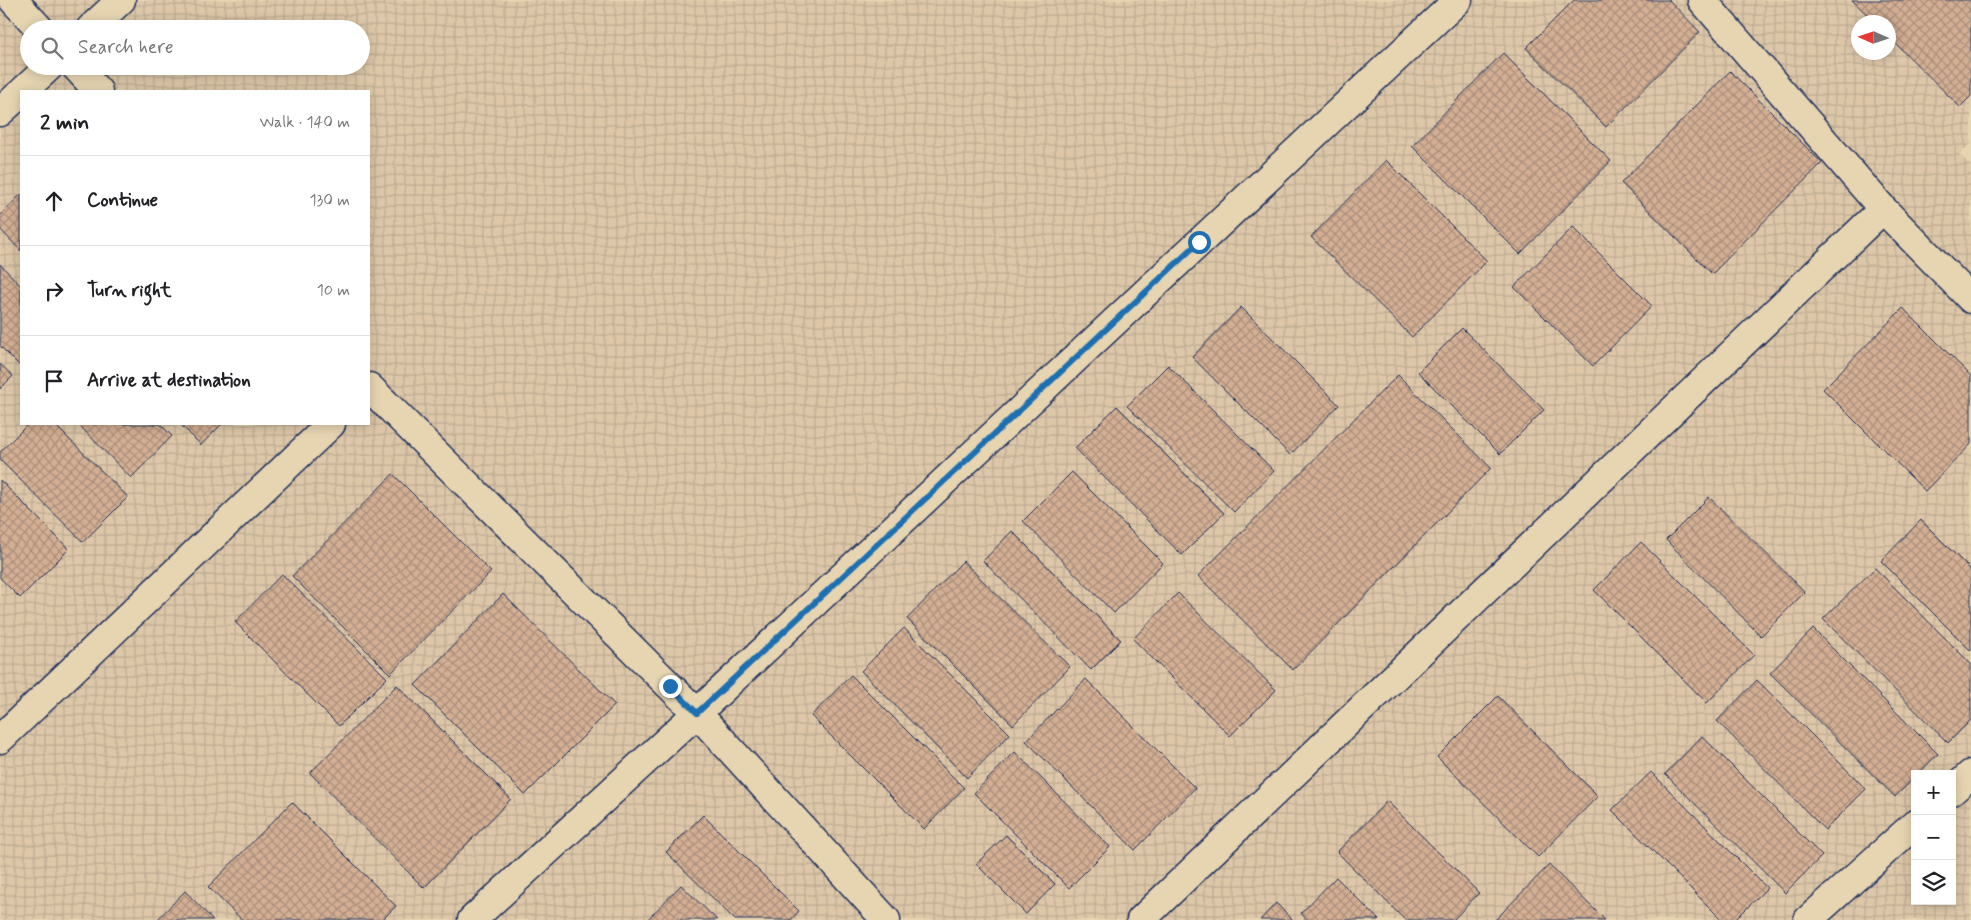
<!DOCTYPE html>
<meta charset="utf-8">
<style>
body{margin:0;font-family:Mynerve,sans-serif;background:#f6f6f6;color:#202124}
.controls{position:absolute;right:15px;bottom:15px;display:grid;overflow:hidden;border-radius:0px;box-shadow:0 2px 12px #0003}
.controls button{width:45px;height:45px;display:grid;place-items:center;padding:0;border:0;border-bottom:1px solid #e0e0e0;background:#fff;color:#202124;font:25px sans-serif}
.compass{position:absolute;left:1851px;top:15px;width:45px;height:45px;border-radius:50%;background:#fff;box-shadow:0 2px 12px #0003;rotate:273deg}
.stop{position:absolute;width:15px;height:15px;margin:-11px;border:4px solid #1f6fb2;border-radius:50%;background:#fff}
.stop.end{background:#1f6fb2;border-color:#fff;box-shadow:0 1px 5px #0008}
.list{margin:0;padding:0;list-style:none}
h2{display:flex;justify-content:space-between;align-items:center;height:65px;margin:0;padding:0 20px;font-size:21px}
h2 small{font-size:16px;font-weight:400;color:#757577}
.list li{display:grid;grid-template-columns:32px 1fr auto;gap:15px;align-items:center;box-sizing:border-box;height:90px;padding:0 20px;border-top:1px solid #e0e0e0}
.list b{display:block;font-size:19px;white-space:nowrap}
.list em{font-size:16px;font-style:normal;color:#757577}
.icon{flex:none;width:28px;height:28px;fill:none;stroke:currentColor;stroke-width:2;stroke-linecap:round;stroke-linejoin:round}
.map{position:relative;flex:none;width:1971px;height:920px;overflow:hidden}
.search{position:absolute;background:#fff;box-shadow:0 2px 12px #0003;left:20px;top:20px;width:350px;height:55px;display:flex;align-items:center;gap:12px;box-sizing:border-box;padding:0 18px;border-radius:28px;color:#757577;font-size:19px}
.panel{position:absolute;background:#fff;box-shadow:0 2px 12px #0003;left:20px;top:90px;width:350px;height:335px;border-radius:0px}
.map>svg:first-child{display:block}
.industrial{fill:url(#industrial-grid);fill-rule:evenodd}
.building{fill:url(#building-cross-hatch);stroke:#1b2f5e}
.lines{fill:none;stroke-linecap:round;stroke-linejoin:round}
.minor-casing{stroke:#1b2f5e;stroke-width:31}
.minor{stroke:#e7d5b2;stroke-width:28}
.route{stroke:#1f6fb2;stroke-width:6}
</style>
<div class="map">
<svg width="1971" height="920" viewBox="0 0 1971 920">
<defs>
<pattern id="industrial-grid" width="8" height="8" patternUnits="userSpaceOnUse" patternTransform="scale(1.25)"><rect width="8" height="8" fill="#ddc7a8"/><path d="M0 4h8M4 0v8" fill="none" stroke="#bdab93"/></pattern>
<pattern id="building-cross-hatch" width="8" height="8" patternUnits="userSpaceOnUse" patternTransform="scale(1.25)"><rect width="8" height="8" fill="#d4af93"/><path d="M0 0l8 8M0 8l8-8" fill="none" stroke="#ab8f7b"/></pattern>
</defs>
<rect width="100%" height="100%" fill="#e7d5b2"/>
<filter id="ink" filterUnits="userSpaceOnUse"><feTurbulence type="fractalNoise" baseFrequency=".02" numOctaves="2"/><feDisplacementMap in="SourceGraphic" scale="10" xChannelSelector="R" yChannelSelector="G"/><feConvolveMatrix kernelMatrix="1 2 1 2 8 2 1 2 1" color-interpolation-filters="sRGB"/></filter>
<g filter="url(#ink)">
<path class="industrial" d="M0,0h1971v144l-12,10 12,12v754h-1971zM1858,22h30v30h-30zM29,29h332v37h-332zM21,91h348v333h-348zM1915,774h37v127h-37z"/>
<path class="building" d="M1574,0h95l31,32 -94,95 -80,-79z
M1852,0h119v96l-11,11 -72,-71v-14h-13z
M1503,53l108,108 -91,93 -108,-108z
M1730,71l92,92 -110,111 -91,-91z
M1386,160l101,101 -75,76 -101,-100z
M21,194v57l-21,-22v-13z
M1573,227l79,79 -59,60 -79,-79z
M0,264l21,22v81l-21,-21z
M1241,307l98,98 -49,50 -98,-98z
M1903,308l68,68v68l-46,47 -102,-102z
M1462,328l82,82 -44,44 -82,-82z
M0,364l13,12 -13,13z
M1168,365l106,106 -40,41 -107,-106z
M1398,375l93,93 -198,202 -95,-94z
M1117,406l107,107 -42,42 -107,-107z
M28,424h26l74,73 -45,45 -83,-82v-8z
M78,424h82l12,12 -41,42z
M180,424h42l-21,21z
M1072,472l91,91 -49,50 -91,-92z
M393,474l98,98 -101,102 -98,-98z
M0,480l69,69 -49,49 -20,-20z
M1709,497l96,95 -44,44 -95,-96z
M1921,520l50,50v81l-90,-90z
M1012,531l109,109 -30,30 -108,-109z
M1641,542l113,113 -47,48 -113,-113z
M963,561l107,106 -57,58 -106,-106z
M1875,568l96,96v56l-23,23 -125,-124z
M282,574l105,104 -48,48 -104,-104z
M1178,593l98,97 -46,46 -97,-97z
M503,594l112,111 -90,90 -110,-110z
M904,628l106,106 -43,44 -106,-107z
M1813,629l125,125 -20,20h-3v3l-20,20 -125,-124z
M851,675l113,113 -40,41 -113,-113z
M1086,679l109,109 -60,62 -109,-109z
M1757,680l109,109 -41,41 -108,-109z
M397,685l114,114 -87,89 -114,-115z
M1498,696l100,100 -60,61 -101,-100z
M1702,736l120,120 -37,37 -120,-119z
M1015,752l95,95 -41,41 -95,-95z
M1651,772l116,116 -32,32h-13l-110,-110z
M1387,801l92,92 -26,27h-48l-68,-68z
M292,802l104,104 -14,14h-140l-34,-33z
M703,815l96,96 -8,9h-56l-69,-68z
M1006,835l49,49 -29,30 -50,-50z
M1549,865l56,55h-110z
M1336,877l43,43h-72l-6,-7z
M681,885l36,35h-70z
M185,891l28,29h-56z
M1276,903l17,17h-33z"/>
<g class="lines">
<defs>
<path id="minor" d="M13,0l27,29
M1702,0l181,209 88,90
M90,29l31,-29
M75,66l23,25
M23,91l27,-25
M0,112l21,-19
M369,387l328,326 189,207
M0,739l331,-315
M1952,791l19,-17
M472,920l225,-207 761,-713
M1141,920l742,-711
M1808,920l107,-96"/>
</defs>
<use href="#minor" class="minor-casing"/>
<use href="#minor" class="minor"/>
</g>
</g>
<g class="lines" filter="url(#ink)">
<path class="route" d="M670,686l27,27 502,-471"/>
</g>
</svg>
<div class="controls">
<button>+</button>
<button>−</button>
<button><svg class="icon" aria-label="layers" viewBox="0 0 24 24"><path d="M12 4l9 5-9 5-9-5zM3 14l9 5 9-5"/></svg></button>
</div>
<svg class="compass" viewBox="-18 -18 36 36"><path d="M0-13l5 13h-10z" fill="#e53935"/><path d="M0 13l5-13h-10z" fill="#757577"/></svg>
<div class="stop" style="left:1199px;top:242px"></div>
<div class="stop end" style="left:670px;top:686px"></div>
<div class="search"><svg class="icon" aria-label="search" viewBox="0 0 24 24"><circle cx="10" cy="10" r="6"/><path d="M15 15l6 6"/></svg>Search here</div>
<section class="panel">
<h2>2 min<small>Walk · 140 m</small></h2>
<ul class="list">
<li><svg class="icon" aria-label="ahead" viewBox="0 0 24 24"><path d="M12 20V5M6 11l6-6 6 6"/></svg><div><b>Continue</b></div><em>130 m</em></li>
<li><svg class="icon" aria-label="right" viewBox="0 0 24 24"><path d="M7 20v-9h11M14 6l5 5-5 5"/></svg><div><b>Turn right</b></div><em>10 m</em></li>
<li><svg class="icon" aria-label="arrive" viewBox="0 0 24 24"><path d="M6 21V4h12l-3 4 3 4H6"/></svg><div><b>Arrive at destination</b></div></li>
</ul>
</section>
</div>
